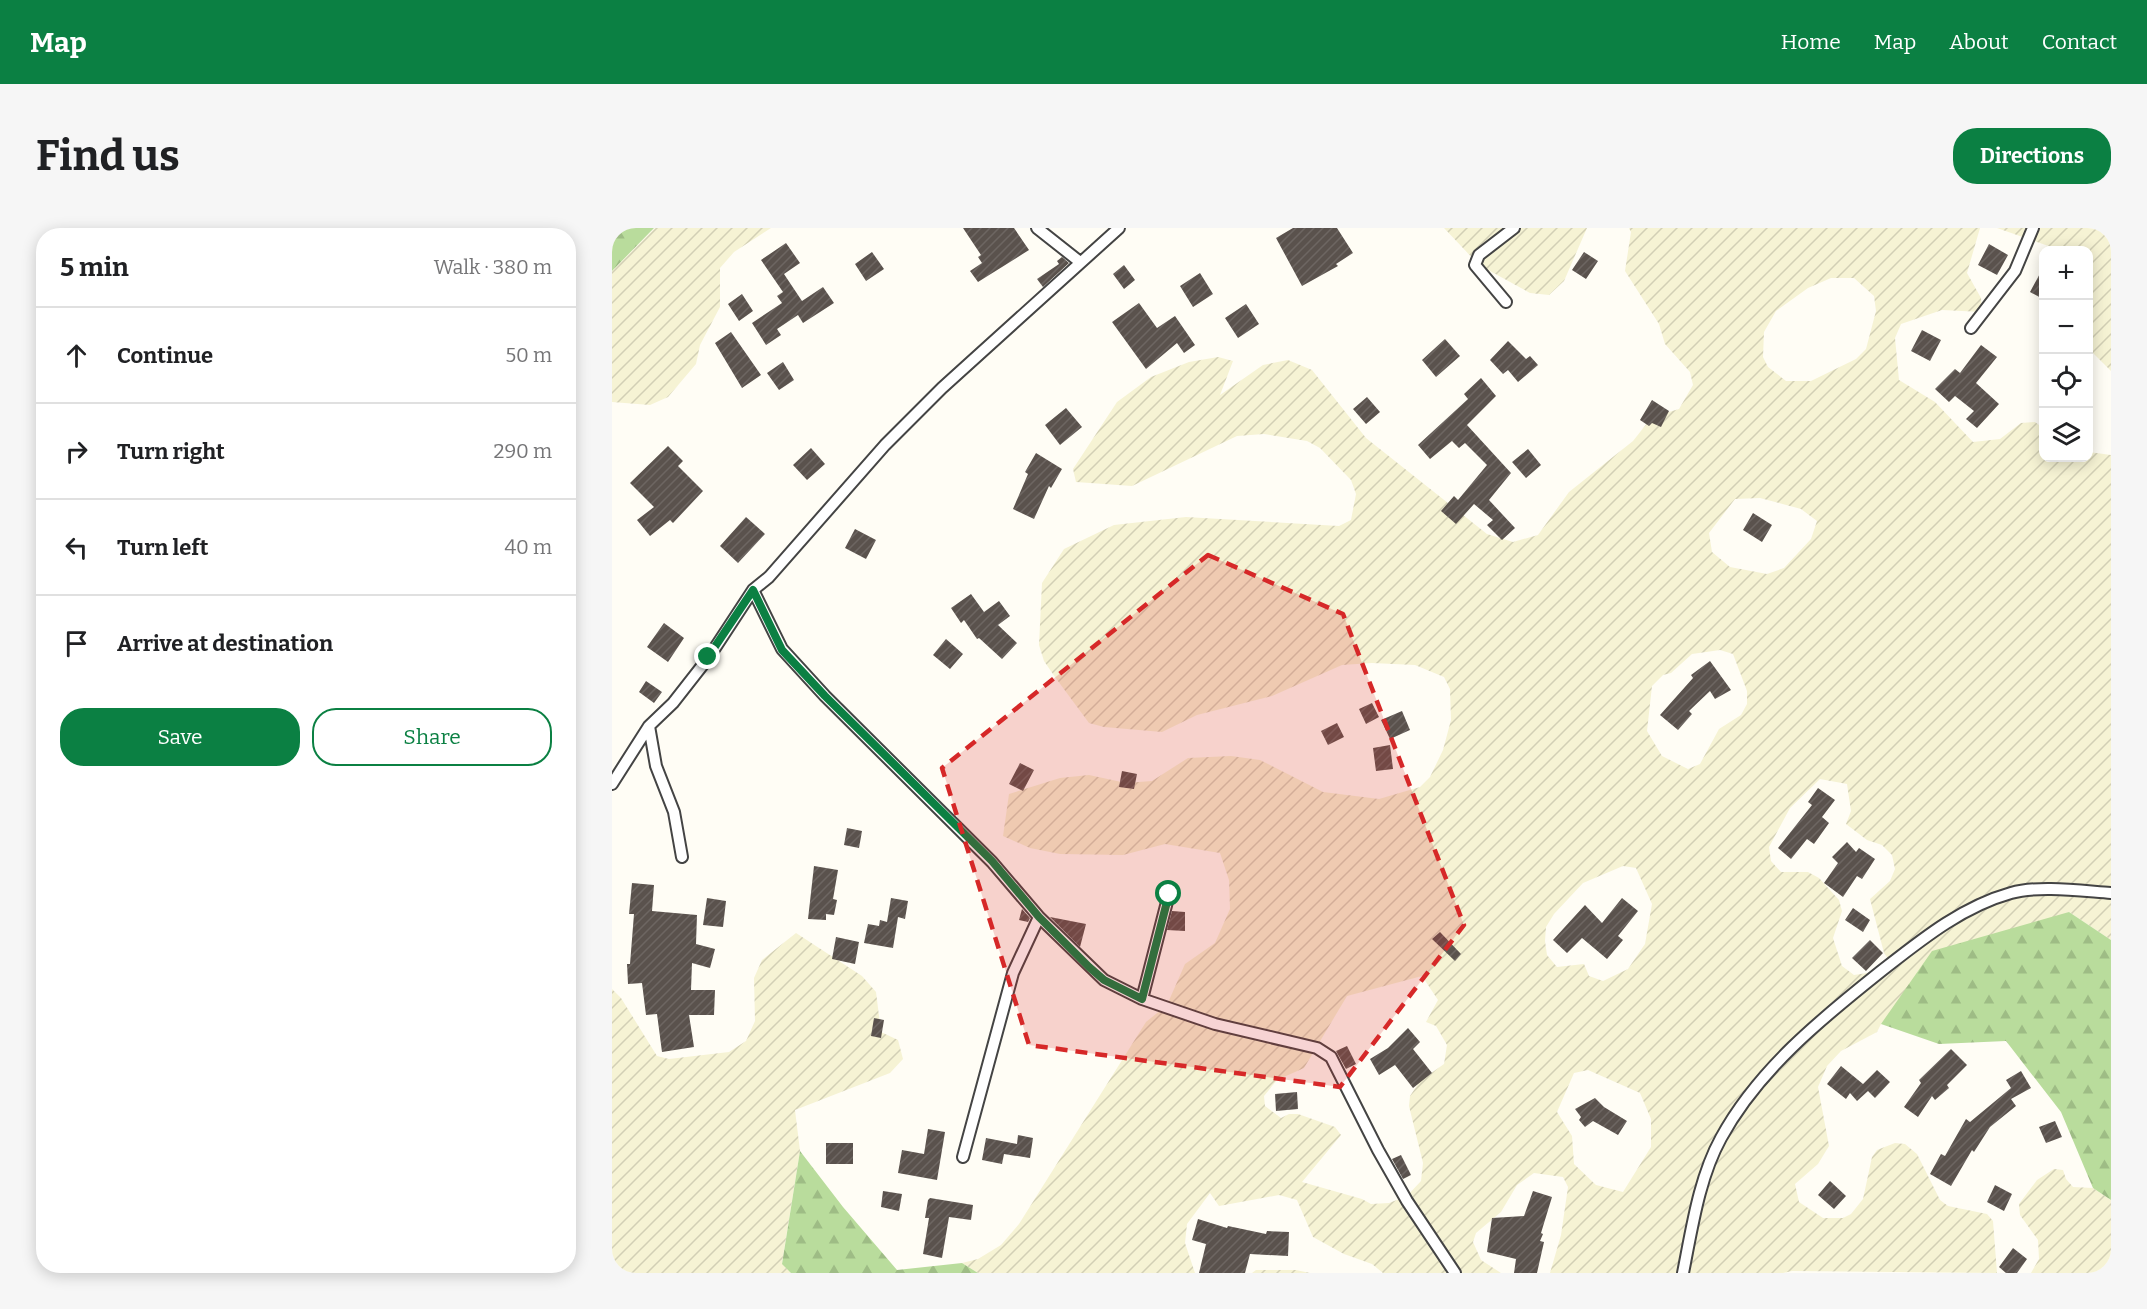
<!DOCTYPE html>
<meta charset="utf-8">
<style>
body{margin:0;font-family:Bitter,serif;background:#f6f6f6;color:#202124}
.controls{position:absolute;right:18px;top:18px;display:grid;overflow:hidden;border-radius:12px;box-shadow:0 3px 15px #0003}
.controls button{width:54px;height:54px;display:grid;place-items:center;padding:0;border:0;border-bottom:2px solid #e0e0e0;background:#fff;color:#202124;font:30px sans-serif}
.stop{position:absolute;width:18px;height:18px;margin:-14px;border:4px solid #0b8043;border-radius:50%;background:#fff}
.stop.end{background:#0b8043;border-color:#fff;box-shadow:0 2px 6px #0008}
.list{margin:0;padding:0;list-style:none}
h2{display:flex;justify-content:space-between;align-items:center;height:78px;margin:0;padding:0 24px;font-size:26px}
h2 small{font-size:20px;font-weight:400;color:#757577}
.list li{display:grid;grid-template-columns:39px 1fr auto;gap:18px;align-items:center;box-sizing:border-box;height:96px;padding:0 24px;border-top:2px solid #e0e0e0}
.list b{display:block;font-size:22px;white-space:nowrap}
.list em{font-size:20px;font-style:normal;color:#757577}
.actions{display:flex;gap:12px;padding:18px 24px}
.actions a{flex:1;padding:14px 0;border:2px solid #0b8043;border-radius:24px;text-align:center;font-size:21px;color:#0b8043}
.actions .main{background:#0b8043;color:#fff}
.icon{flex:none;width:33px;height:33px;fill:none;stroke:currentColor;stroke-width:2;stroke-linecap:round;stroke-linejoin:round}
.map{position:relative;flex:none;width:1499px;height:1045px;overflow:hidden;border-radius:24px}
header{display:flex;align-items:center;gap:36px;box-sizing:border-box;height:84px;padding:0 30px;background:#0b8043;color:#fff}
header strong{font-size:28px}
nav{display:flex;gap:33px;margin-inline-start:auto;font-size:21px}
.intro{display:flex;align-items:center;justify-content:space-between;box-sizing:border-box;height:144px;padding:0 36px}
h1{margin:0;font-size:42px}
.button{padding:15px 27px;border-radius:24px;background:#0b8043;color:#fff;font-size:21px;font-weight:700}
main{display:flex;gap:36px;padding:0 36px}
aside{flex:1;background:#fff;border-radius:24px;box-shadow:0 3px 15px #0003}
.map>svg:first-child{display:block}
.farmland{fill:url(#farmland-furrows);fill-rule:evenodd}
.forest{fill:url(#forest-firs)}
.building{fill:url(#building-hatch)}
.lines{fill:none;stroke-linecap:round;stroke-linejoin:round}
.minor-casing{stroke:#444;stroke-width:14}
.minor{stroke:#fff;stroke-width:10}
.route{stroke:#0b8043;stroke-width:8}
.marked{fill:#d62828;fill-opacity:0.2;stroke:#d62828;stroke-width:4.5;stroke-dasharray:12 8;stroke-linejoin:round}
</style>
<header>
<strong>Map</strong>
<nav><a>Home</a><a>Map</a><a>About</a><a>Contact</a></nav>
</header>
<div class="intro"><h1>Find us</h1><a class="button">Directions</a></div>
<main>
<aside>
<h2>5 min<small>Walk · 380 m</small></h2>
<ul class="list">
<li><svg class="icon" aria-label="ahead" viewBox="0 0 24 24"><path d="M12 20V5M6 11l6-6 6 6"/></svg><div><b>Continue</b></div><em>50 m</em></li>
<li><svg class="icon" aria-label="right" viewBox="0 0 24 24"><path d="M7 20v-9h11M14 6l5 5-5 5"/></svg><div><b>Turn right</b></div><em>290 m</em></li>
<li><svg class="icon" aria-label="left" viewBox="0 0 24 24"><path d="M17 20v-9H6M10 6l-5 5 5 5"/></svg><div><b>Turn left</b></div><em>40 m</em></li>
<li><svg class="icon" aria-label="arrive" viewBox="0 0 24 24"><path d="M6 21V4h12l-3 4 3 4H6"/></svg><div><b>Arrive at destination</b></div></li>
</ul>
<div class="actions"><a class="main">Save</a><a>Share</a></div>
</aside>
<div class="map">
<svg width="1499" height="1045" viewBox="0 0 1499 1045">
<defs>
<pattern id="farmland-furrows" width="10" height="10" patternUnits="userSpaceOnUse" patternTransform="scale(1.5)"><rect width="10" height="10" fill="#f6f3d4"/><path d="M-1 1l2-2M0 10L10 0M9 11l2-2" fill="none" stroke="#d2cfb5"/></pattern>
<pattern id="forest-firs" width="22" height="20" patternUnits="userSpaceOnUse" patternTransform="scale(1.5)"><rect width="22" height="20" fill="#b9dc9c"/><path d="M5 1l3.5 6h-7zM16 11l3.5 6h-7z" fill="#9ebc85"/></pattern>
<pattern id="building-hatch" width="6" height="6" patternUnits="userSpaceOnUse" patternTransform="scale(1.5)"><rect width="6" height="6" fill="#5a524d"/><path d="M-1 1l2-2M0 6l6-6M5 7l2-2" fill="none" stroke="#6d6662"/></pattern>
</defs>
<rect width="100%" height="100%" fill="#fffdf5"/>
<path class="farmland" d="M43,0h116l-37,24 -14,16v39l-20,38 -4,19 -28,33 -18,8 -38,-3v-131z
M832,0h143l-23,53 -15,14 -19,-2 -51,-28z
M1017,0h351l-13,45 14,25 1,14 -40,-2 -41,14 -6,14 4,42 36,22 38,40 27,-3 21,-16 14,-1 8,6 1,30h44l1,-6 22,3v485l-42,-28 -188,112 -4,8 -36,19 -14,15 -9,21 11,59 -11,18 -23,20 4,18 24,16h20l8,-4 12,-15 9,-42 5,-7 18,-7 10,1 12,10 23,46 8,6 39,8 6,7 4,52 -205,-2 -9,2h-233l11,-38 7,-48 -5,-10 -29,-4 -17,12 -16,27 -25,21 -3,9 8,18 20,13h-118l-11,-9 -28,-10 -31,-17 -16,-37 -18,-5 -60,11 -9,-13 -23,31 -2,19 10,30h-217l-16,-10 16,-4 23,-14 18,-21 127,-202 21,-17 18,-41 30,-21 15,-34 -1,-29 -9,-27 -55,-9 -42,11 -63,-1 -30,-6 -27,-12 6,-42 51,-16 29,-3 37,8 26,-2 36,-23 43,-2 29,4 63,32 56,7 41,-12 10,-10 13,-27 8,-30 -1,-31 -6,-12 -29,-12 -43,-2 -30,2 -70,31 -75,19 -35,17 -58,-5 -15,-4 -34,-46 -11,-16 -5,-16 3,-62 22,-34 50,-24 72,-8 153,9 12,-6 5,-26 -5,-14 -31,-32 -13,-7 -43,-7 -27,2 -105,50 -56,-4 -3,-13 44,-67 34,-25 38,-15 29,-5 15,4 -13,34 43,-30 25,-5 24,10 54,68 121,96 26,8 25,-7 31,-43 64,-51 19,-24 27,-8 14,-24 -3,-13 -25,-28 -6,-20 -34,-53 6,-39zM1219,50h23l20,18 2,15 -10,38 -10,10 -45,22h-25l-18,-14 -5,-10 1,-25 12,-21 32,-23zM1148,270l41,11 16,12 -6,18 -27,29 -17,6 -37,-7 -18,-15 -3,-19 26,-34zM1108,422l13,4 14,37v13l-6,11 -22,14 -19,35 -12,5 -26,-13 -15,-25 5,-45 11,-11 8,-2 21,-19zM1208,551l27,5 4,27 -5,13 21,16 15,5 10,10 3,14 -5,12 -20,18 14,54 7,10 -11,8 -26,4 -12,-9 -9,-28 9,-27 -3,-11 -20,-22 -11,-6h-27l-10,-11 -2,-14 21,-39zM1011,638l13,2 16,36 -7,40 -17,25 -25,12 -14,-5 -5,-12 -27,3 -10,-12 -2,-14 1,-14 8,-13 29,-31zM810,748l16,24 -12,22 10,4 11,19 -3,19 -24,17 -10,15 -1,10 14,57 -2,18 -14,15 -18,7 -18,1 -9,-5 -60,-17 39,-47 -6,-8 -37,-13h-9l-8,4 -16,-12 -1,-10 13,-16 27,-12 43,-72zM976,842l52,23 11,26v28l-28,45 -27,-7 -22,-21 -2,-28 -15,-24 17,-39z
M1385,0h114v143l-22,-22 -1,-99h-28z
M184,705l66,43 14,16 5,40 17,8 5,19 -13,14 -95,37 5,41 -18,112 9,10h-179v-284l9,9 36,58 12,3 60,-7 17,-11 9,-20 -1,-43 8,-18z
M1442,941l9,1 3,9 7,8 20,1 18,12v73h-80l8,-14 -1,-19 -18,-25 -1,-11 18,-24z
M644,1042h40l14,3h-58z"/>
<path class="forest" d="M0,0h42l-42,43z
M1457,684l42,28v260l-18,-12 -32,-76 -55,-71 -67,3 -58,-20 51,-73z
M188,923l43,56 54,63 65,-7 16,10h-187l-9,-9z"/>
<path class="building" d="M351,0h51l15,22 -51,32 -8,-11 12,-8 -4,-6 3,-2z
M681,0h44l16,25 -17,11 2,2 -36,20 -26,-48z
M174,15l14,20 -16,11 18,27 21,-14 11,16 -31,20 -5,-8 -21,14 4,6 -15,10 -14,-22 30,-20 -5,-7 6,-4 -22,-32z
M1377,16l19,11 -11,20 -19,-10z
M260,24l12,17 -18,12 -11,-17z
M972,24l14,9 -12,18 -14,-9z
M450,29l7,6 -26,24 -6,-8 22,-15 -2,-3z
M512,37l11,15 -11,9 -11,-15z
M1431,40v31l-13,-7z
M588,45l13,21 -20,13 -13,-21z
M130,66l11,17 -14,10 -11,-17z
M527,75l18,25 18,-12 20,29 -11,8 -7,-10 -31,26 -34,-47z
M634,76l13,20 -21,14 -13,-20z
M1310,102l19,10 -11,21 -19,-10z
M119,104l30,43 -19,13 -27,-45z
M833,111l15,17 -24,21 -14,-17z
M896,113l18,18 4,-3 8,9 -20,17 -10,-12 -5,4 -13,-14z
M1369,117l16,12 -21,26 23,21 -22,24 -11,-9 8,-8 -19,-15 -6,6 -14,-13 20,-20 5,4z
M171,134l11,18 -15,10 -12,-17z
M869,150l15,18 -29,29 44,48 -22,27 26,28 -13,12 -15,-15 6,-5 -19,-16 -18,20 -15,-13 13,-15 4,4 29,-35 -22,-22 -6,5 -7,-7 -22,18 -12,-14 50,-46 -4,-5z
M755,169l13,15 -14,12 -13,-15z
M1040,172l17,11 -8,16 -9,-4 -3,3 -9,-6z
M454,180l16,19 -22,18 -15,-20z
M56,218l15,15 -5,5 25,25 -30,32 -3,-3 -20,16 -13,-16 17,-13 -24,-24z
M199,220l14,16 -18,16 -14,-15z
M916,221l13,16 -15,13 -14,-16z
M424,225l26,16 -11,19 -2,-2 -15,33 -21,-10 15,-35 -3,-2z
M1141,285l19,12 -10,17 -19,-12z
M134,289l19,17 -27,29 -18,-17z
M243,301l21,11 -10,19 -21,-11z
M359,366l13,18 15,-11 11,15 -12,9 19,18 -15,16 -23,-21 -2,1 -13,-19 -3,3 -10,-15z
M52,395l20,15 -16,24 -21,-15z
M334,411l17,15 -13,15 -17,-14z
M1098,433l21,29 -16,9 -5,-8 -21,20 3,3 -14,16 -18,-15 33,-37 -2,-3z
M34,453l16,11 -8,11 -15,-11z
M760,475l7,14 -13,7 -7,-15z
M790,483l8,19 -20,9 -9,-19z
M725,495l7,14 -16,8 -7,-14z
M778,517l3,24 -17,2 -3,-23z
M408,535l14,7 -11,21 -14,-7z
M510,543l15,3 -3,15 -15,-2z
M1206,560l17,12 -13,17 7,6 -15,21 -7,-5 -16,20 -13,-11 34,-43 -4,-3z
M235,600l15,3 -3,17 -15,-3z
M1235,614l9,10 3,-4 16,11 -13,20 -5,-3 -14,21 -19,-14 14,-20 -6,-6z
M202,638l24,4 -5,29 4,1 -3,15 -8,-1v6l-18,-1z
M20,655l22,2 -2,26 45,4 -1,29 19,5 -5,19 -18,-5 -1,27h24l-1,25h-25l5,32 -32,5 -5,-38 -11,1 -4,-32 -14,1 -1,-20h3l4,-50h-5z
M95,670l19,3 -3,26 -20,-2z
M279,670l17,3 -3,18 -7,-2 -5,31 -29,-5 4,-19 11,2 1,-6 7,2z
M1010,670l16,13 -20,25 5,4 -16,19 -25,-21 -15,15 -14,-13 32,-35 17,18z
M1241,680l17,12 -7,12 -18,-12z
M410,681l8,9 -2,4 -9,-2z
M560,683l13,1v19l-18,-1z
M438,689l36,7 -6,23z
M828,704l21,22 -6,7 -23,-22z
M224,709l23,5 -4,22 -23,-5z
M1258,712l13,13 -17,18 -14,-13z
M262,790l10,2 -3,18 -10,-2z
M796,800l12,14 -7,7 19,24 -19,15 -18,-23 -16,10 -9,-16 18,-11z
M735,818l9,18 -10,5 -10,-18z
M1339,821l16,16 -20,20 2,3 -14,12 -3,-4 -14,21 -14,-10 17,-24 -2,-3z
M1229,838l22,18 14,-14 13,12 -15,16 -7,-7 -11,10 -7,-8 -4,6 -19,-15z
M1409,843l10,17 -20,11 5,7 -26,21 -16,25 -2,-2 -21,36 -21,-12 11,-20 4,2 21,-37 4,3 41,-34 -5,-8z
M685,864l1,17 -22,2 -1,-17z
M983,870l9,9 23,14 -9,14 -25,-14 -8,6 -6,-7 2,-3 -6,-8z
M1443,893l7,16 -16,6 -7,-16z
M316,901l17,3 -8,48 -39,-7 4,-23 22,4z
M406,907l15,3 -3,20 -26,-4 -2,10 -20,-4 4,-22 31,6z
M214,915h27v21h-27z
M789,927l10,20 -8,4 -11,-20z
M1218,953l16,15 -12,13 -16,-14z
M1383,957l17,9 -8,17 -17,-9z
M271,963l19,3 -3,17 -18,-4z
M921,963l19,6 -11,36 2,1 -3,7 4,1 -7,31h-23l2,-14 -29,-7 5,-34 32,-2z
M318,970l43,7 -2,15 -22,-3 -7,41 -19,-4 6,-36h-4l3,-18z
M586,991l29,9 1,-2 38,8 1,-3 22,1 -1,24 -38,-2 -5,19h-46l7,-29 -14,-4z
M1401,1020l14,11 -10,14h-11l-7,-6z"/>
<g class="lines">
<defs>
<path id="minor" d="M425,0l43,34
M894,74l-31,-37 4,-10 35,-27
M1359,100l44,-57 18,-43
M141,362l29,59 43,47 167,166 47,55 65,63 38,19 73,25 102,24 14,9 47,93 29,51 48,72
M37,498l7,40 18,46 8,45
M0,556l37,-58 24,-23 36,-46 44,-67 16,-13 116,-132 57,-57 177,-160
M530,771l27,-105
M351,929l50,-184 26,-56
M1071,1045c9,-45 16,-95 38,-135 37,-68 100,-119 159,-166 41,-32 81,-65 131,-79 28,-8 71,-2 100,0"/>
</defs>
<use href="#minor" class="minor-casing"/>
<use href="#minor" class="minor"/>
</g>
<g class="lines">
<path class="route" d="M96,429l45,-67 29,60 43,46 167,165 47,56 50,50 15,13 38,19 27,-105"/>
</g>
<path class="marked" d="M596,327l135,59 121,311 -124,162 -311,-42 -87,-277z"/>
</svg>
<div class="controls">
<button>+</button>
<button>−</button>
<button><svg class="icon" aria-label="locate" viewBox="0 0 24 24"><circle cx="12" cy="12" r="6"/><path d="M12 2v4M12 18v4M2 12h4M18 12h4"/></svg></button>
<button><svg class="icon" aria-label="layers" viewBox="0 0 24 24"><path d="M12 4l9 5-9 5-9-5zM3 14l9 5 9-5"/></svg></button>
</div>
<div class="stop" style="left:557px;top:666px"></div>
<div class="stop end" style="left:96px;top:429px"></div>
</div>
</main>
